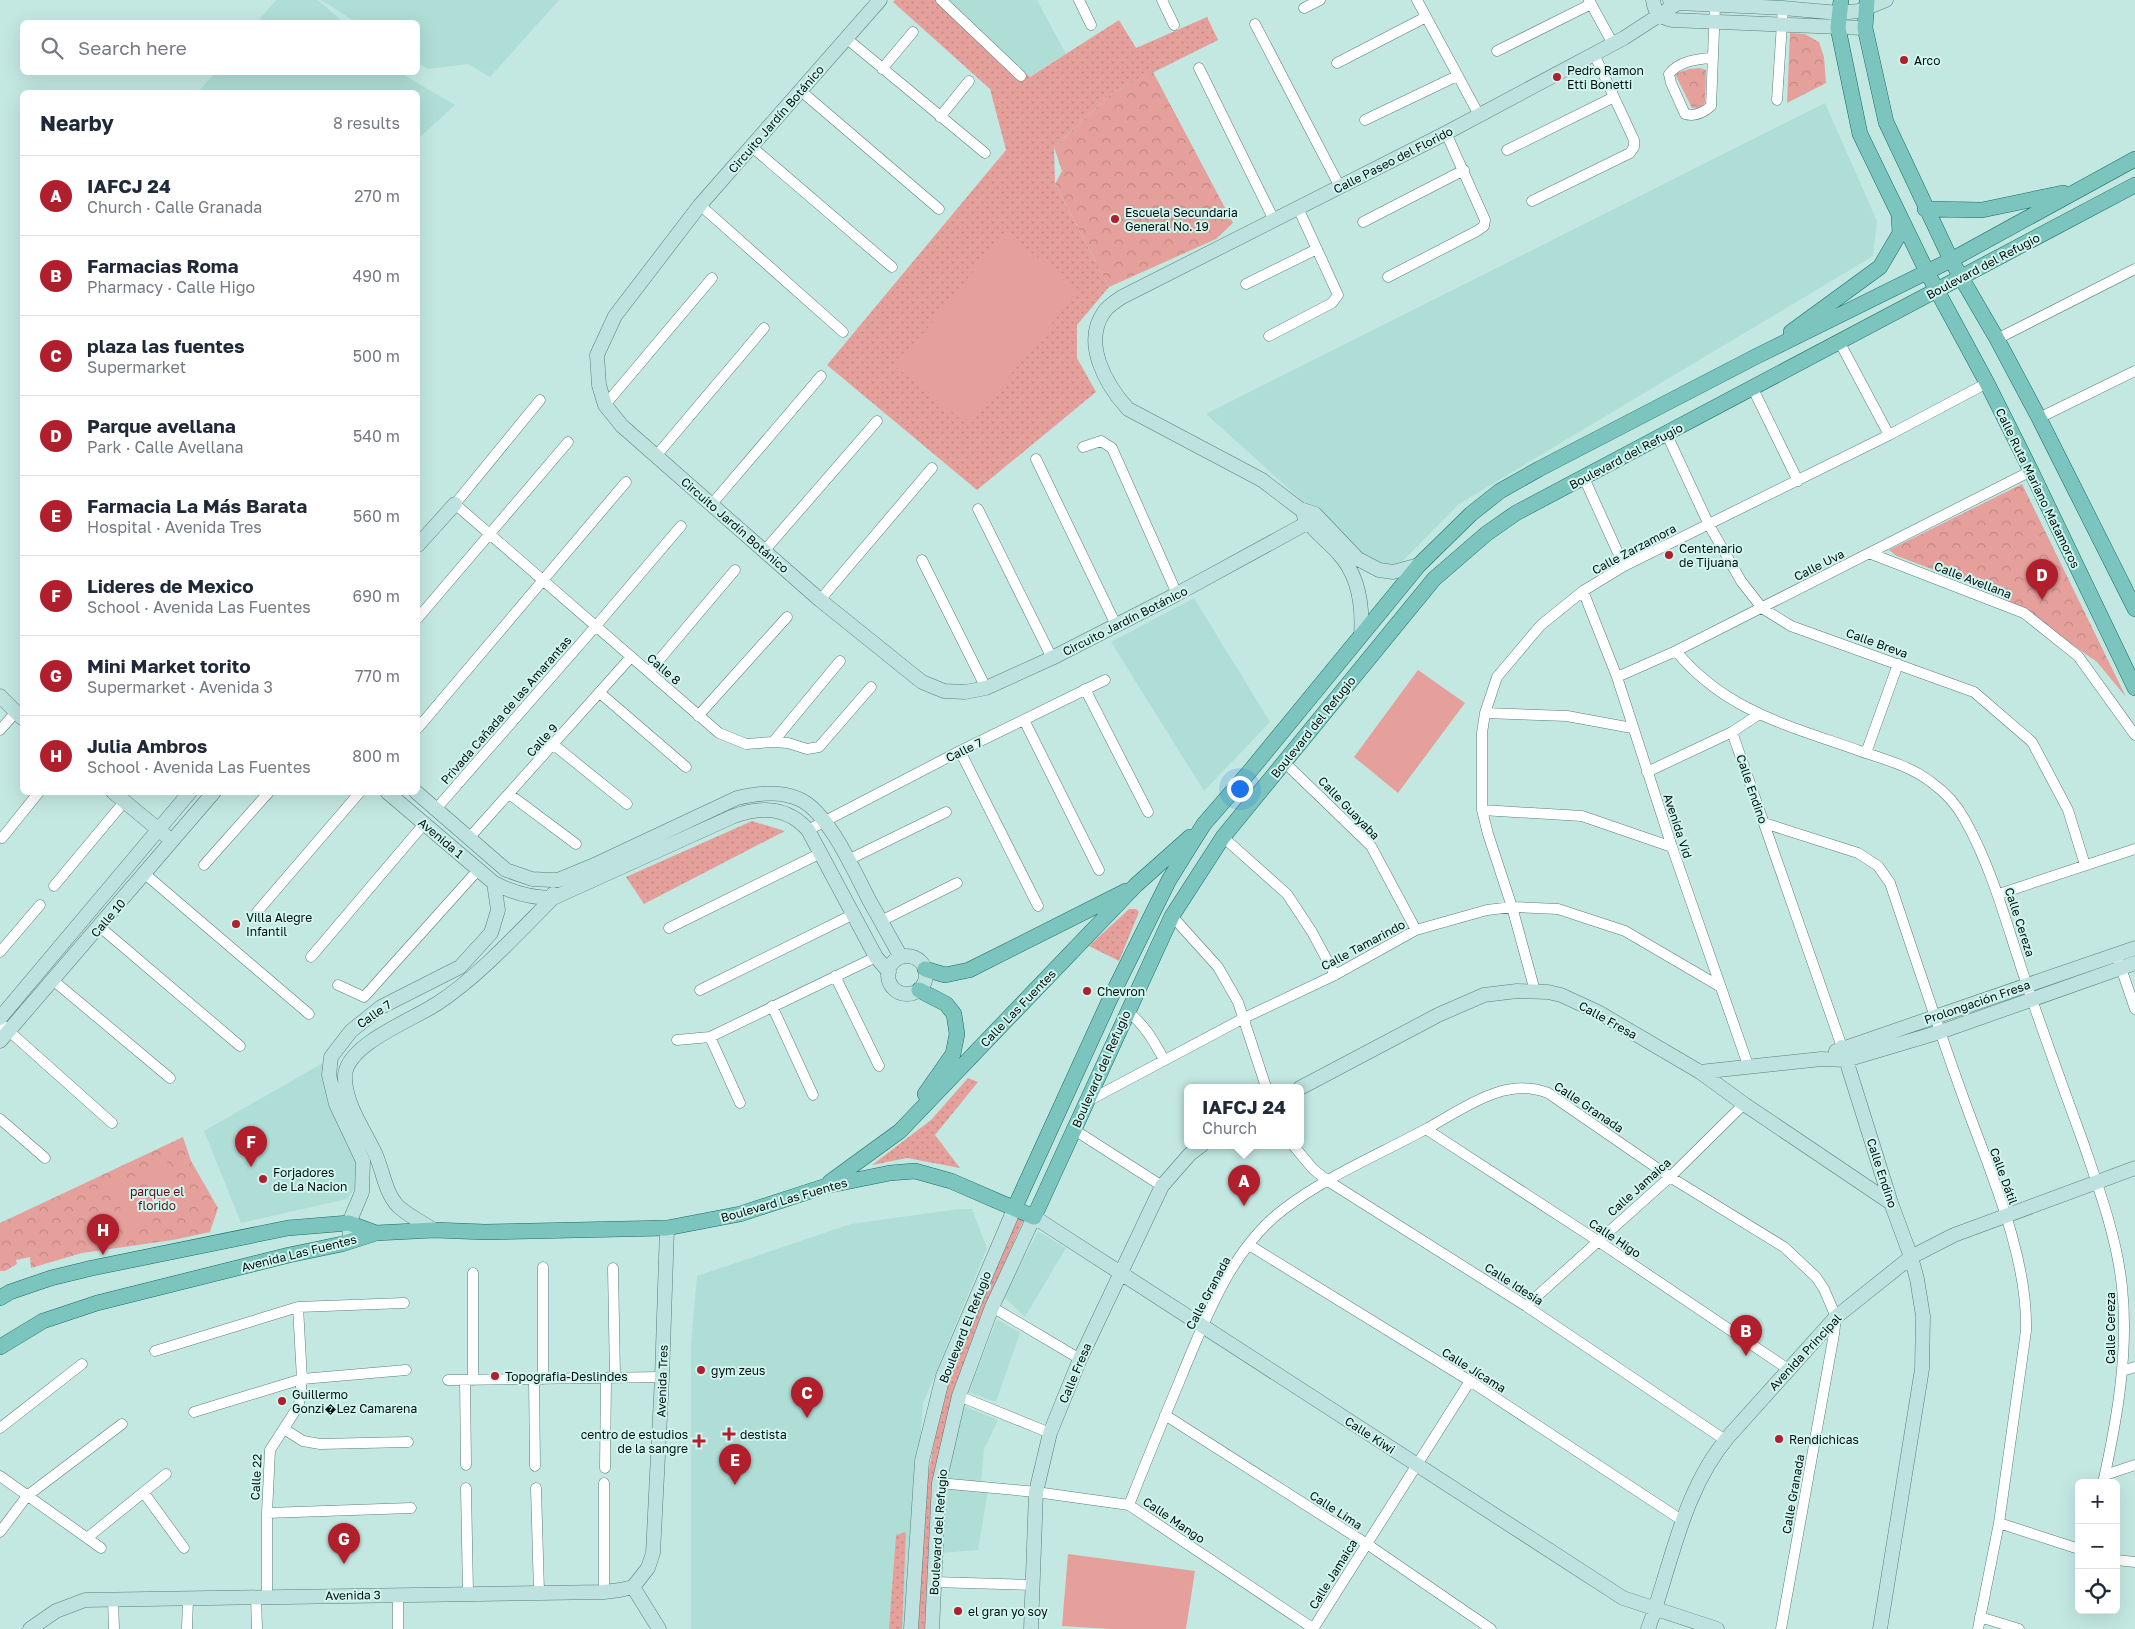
<!DOCTYPE html>
<meta charset="utf-8">
<style>
body{margin:0;font-family:"Golos Text",sans-serif;background:#f2f2f3;color:#1f2937}
.controls{position:absolute;right:15px;bottom:15px;display:grid;overflow:hidden;border-radius:8px;box-shadow:0 5px 20px #0002}
.controls button{width:45px;height:45px;display:grid;place-items:center;padding:0;border:0;border-bottom:1px solid #e0e1e3;background:#fff;color:#1f2937;font:25px sans-serif}
.you{position:absolute;left:1239px;top:788px;width:18px;height:18px;margin:-12px;border:4px solid #fff;border-radius:50%;background:#1a73e8;box-shadow:0 0 0 8px #1a73e833}
.badge{display:grid;place-items:center;width:32px;height:32px;border-radius:50%;background:#b11e2c;color:#fff;font-size:16px;font-weight:700}
.pin{position:absolute;translate:-50% -41px;filter:drop-shadow(0 1px 2px #0008)}
.pin::after{content:'';position:absolute;top:26px;width:18px;height:15px;background:inherit;clip-path:polygon(0 0,100% 0,50% 100%)}
.popup{position:absolute;left:1184px;top:1084px;width:120px;height:65px;box-sizing:border-box;display:grid;place-content:center;border-radius:8px;background:#fff;filter:drop-shadow(0 1px 4px #0005);font-size:16px;white-space:nowrap;color:#747a83}
.popup b{font-size:19px;color:#1f2937}
.popup::after{content:'';position:absolute;left:50%;top:100%;margin-left:-10px;border:10px solid transparent;border-top-color:#fff}
.list{margin:0;padding:0;list-style:none}
h2{display:flex;justify-content:space-between;align-items:center;height:65px;margin:0;padding:0 20px;font-size:21px}
h2 small{font-size:16px;font-weight:400;color:#747a83}
.list li{display:grid;grid-template-columns:32px 1fr auto;gap:15px;align-items:center;box-sizing:border-box;height:80px;padding:0 20px;border-top:1px solid #e0e1e3}
.list b{display:block;font-size:19px;white-space:nowrap}
.list p{margin:0;font-size:16px;white-space:nowrap;color:#747a83}
.list em{font-size:16px;font-style:normal;color:#747a83}
.icon{flex:none;width:28px;height:28px;fill:none;stroke:currentColor;stroke-width:2;stroke-linecap:round;stroke-linejoin:round}
.map{position:relative;flex:none;width:2135px;height:1629px;overflow:hidden}
.search{position:absolute;background:#fff;box-shadow:0 5px 20px #0002;left:20px;top:20px;width:400px;height:55px;display:flex;align-items:center;gap:12px;box-sizing:border-box;padding:0 18px;border-radius:8px;color:#747a83;font-size:19px}
.panel{position:absolute;background:#fff;box-shadow:0 5px 20px #0002;left:20px;top:90px;width:400px;height:705px;border-radius:8px}
.map>svg:first-child{display:block}
.built{fill:#afded7}
.grass{fill:url(#grass-dots)}
.park{fill:url(#park-crowns)}
.pitch{fill:#e5a09c}
.lines{fill:none;stroke-linecap:round;stroke-linejoin:round}
.street-casing{stroke:#5c7e79;stroke-width:11}
.secondary-casing{stroke:#5c7e79;stroke-width:15}
.primary-casing{stroke:#186c64;stroke-width:16}
.street{stroke:#fff;stroke-width:10}
.secondary{stroke:#bde2df;stroke-width:14}
.primary{stroke:#7bc5be;stroke-width:15}
.poi-dot{fill:#b11e2c;stroke:#d0f5ef;stroke-width:2}
.labels{text-anchor:middle;dominant-baseline:central;stroke-width:4;stroke-linejoin:round;paint-order:stroke}
.poi-label{font-size:12px;fill:#030e0c;stroke:#d0f5ef;text-anchor:start}
.street-label{font-size:12px;fill:#030e0c;stroke:#d0f5ef}
.park-label{font-size:12px;fill:#600e15;stroke:#d0f5ef}
</style>
<div class="map">
<svg width="2135" height="1629" viewBox="0 0 2135 1629">
<defs>
<pattern id="grass-dots" width="8" height="8" patternUnits="userSpaceOnUse" patternTransform="scale(1.25)"><rect width="8" height="8" fill="#e5a09c"/><path d="M2 2h.1M6 6h.1" fill="none" stroke="#c38985" stroke-width="1.8" stroke-linecap="round"/></pattern>
<pattern id="park-crowns" width="20" height="18" patternUnits="userSpaceOnUse" patternTransform="scale(1.25)"><rect width="20" height="18" fill="#e5a09c"/><path d="M2 6a3 3 0 1 1 6 0M12 15a3 3 0 1 1 6 0" fill="none" stroke="#c38985"/></pattern>
</defs>
<rect width="100%" height="100%" fill="#c3e8e2"/>
<path class="built" d="M276,0h42l25,22h-86z
M321,0h238l-69,77 -22,-13 -40,5 -10,-6v-41h-62z
M947,0h90l29,54 -37,23z
M399,72l56,33 -37,34v-47h-220l17,-19z
M1825,103l52,118 -4,35 -414,248 -72,73 -181,-163z
M1194,598l76,124 -66,69 -93,-149z
M323,1063l3,31 28,58 6,30 -13,17 -106,24 -37,-92z
M959,1209h13l15,39 -64,156 -17,225h-215v-285l6,-68 154,-52z
M1038,1231l28,17 -41,69 -21,-20z
M997,1319l23,14 -24,69 -28,-10z
M962,1405l36,15 -14,30 -3,32 -36,-1z
M944,1487l44,4 -10,59 -38,3z"/>
<path class="grass" d="M895,0h44l91,77 89,-57 17,28 71,-31 11,23 -106,53 -58,54 1,37 54,103 -32,38v33l19,34 -119,98 -150,-125 179,-215 -16,-61 -97,-87z
M752,821l33,10 -141,73 -18,-27z
M1129,909h7l3,3 -20,49 -30,-15z
M968,1078l10,4 -43,53 25,33 -53,-10 -35,7 59,-45z
M1017,1214l8,2 -41,94 -25,67 -31,252h-10l7,-137 16,-87 22,-59z
M906,1532l-4,97h-13l7,-94z"/>
<path class="park" d="M1790,33l15,1 14,8 5,15 2,26 -39,20z
M1700,68l6,2 -1,32 -3,5 -10,1 -17,-34 14,-5z
M1153,72l80,151 -17,16 -107,48 -54,-103 7,-13 -8,-24 58,-54z
M2022,484l104,213 -29,-35 -74,-52 -35,-20 -91,-34 -8,-6z
M183,1137l8,24 27,47 -8,24 -37,8 -91,13 -51,15 -1,-11 -14,3 1,4 -12,7h-5v-48z"/>
<path class="pitch" d="M1005,232l74,58 -110,136 -73,-59z
M1418,670l47,33 -67,90 -44,-36z
M166,1160l20,40 -20,10 -20,-40z
M136,1176l17,46 -24,9 -17,-46z
M1068,1554l127,17 -9,58h-75l-49,-3z"/>
<g class="lines">
<defs>
<path id="street" d="M941,0l80,76
M1079,0l12,25
M1162,0l12,25
M1417,0l62,115
M1589,0l24,44
M1304,8l16,-8
M1255,24l85,163
M846,38l139,115
M1497,51l94,-47
M1712,58c-15,1 -33,3 -43,16l2,9 14,31c10,3 18,-1 26,-8l4,-101
M1337,63l89,-46
M1199,68l75,152
M882,69l31,-37
M801,91l138,118
M1777,100l6,-92
M940,117l29,-36
M1365,120l92,-44
M752,147l140,120
M1507,150l107,-53
M1532,201l98,-48 4,-6v-7l-40,-86
M700,205l143,127
M1363,222l101,-52
M1388,277l89,-46 7,-5 1,-6 -39,-87
M1246,284l71,-35
M1269,336l63,-33 6,-8 -40,-87
M1997,339l138,-70
M1840,343l49,92
M1753,389l45,92
M540,400l-85,104 264,229 27,11 27,-2 15,1 19,6 12,-2 52,-60
M605,405l107,-127
M2039,418l96,-47
M1667,435l42,90 32,56 21,27 29,18 183,66 58,50 36,68 17,55
M1083,447l18,-6 11,7 65,146
M656,456l108,-128
M1036,459l80,166
M1584,478l40,88
M711,505l110,-129
M978,509l74,149
M765,550l112,-129
M1869,553l155,60 54,43 57,79
M922,560l64,128
M1583,591l34,86 55,170 77,221
M820,600l112,-132
M418,618l150,-176
M1676,651c49,60 114,75 184,100 24,8 50,15 71,31 14,10 26,23 34,38 29,52 43,110 62,165 18,53 37,105 56,157 16,47 34,96 39,145 7,65 -5,133 -19,196
M649,672l86,-102
M1617,677l59,-26 355,-180
M1085,689l63,123
M600,693l86,74
M1485,713l82,3 65,12
M698,716l89,-99
M1024,720l75,150
M418,728l208,-246
M0,730l16,-18
M1732,732l110,315
M773,742l67,-81
M554,745l73,59
M960,751l78,155
M1866,753l32,-89
M1284,762l87,84 45,84
M1647,772l85,-40 26,-17
M509,794l67,50
M436,809l159,-182 86,-101
M1482,810l100,6 90,31
M1764,823l94,30 20,13 12,17c25,74 49,148 76,222 25,69 62,152 60,226l-27,192 -21,106
M808,830l152,-79 145,-71
M1223,837l64,57 25,38 23,43
M2,838l37,-46
M469,838l162,-181
M848,860l98,-48
M204,865l65,-73
M145,874l164,140
M54,886l70,-84
M1999,894l136,-45
M257,912l103,-120
M1172,916l46,51 20,35 28,85
M881,921l76,-38
M100,927l140,119
M669,928l152,-75
M0,952l40,-47
M311,957l113,-133
M2119,962l16,47
M835,976l44,90
M54,981l116,97
M338,985l26,12 114,-127
M700,990l154,-76
M1535,991l-23,-84 -24,-73 -6,-24v-77l3,-20 12,-36 44,-52 42,-34 41,-25 265,-131 98,-52
M772,1006l41,89
M1127,1011c17,13 27,30 37,49
M0,1023l112,100
M710,1037l30,66
M677,1040l33,-3 166,-80
M1086,1102l158,-84 91,-43 81,-45 71,-20 25,-3 46,2 67,22 94,55
M0,1119l45,39
M1073,1129l89,57
M1426,1129l172,112 190,128
M1293,1145l20,24 15,12 198,125 199,134
M1249,1245l221,136 213,140
M613,1268l2,109
M473,1273v107
M1526,1306l144,-129 74,-73
M992,1307l88,52
M155,1351l143,-44 106,-4
M2122,1371l13,-4
M534,1379l1,87
M543,1379v-112
M448,1380l214,-3
M465,1380l1,85
M959,1396l91,37
M194,1412l108,-33 104,-9
M1165,1415l202,129 124,85
M0,1428l82,-64
M284,1429l19,12 17,3 88,-2
M605,1468l1,-90
M2105,1475l30,-10
M0,1476l101,72
M939,1483l97,9 93,13 185,124
M466,1488l2,105
M536,1488l3,104
M144,1493l40,55
M1129,1505c17,-43 35,-87 53,-130 24,-58 50,-127 102,-166 43,-33 94,-54 142,-80 37,-20 78,-53 122,-36l122,84 114,70 32,30 8,12 12,28 -2,17 -53,295
M267,1513l144,-5
M1999,1523l80,26
M0,1532l27,-36 95,-72
M87,1538l79,-64
M2116,1560l19,2
M933,1582l100,3
M604,1592v-109
M398,1594v35
M256,1597l1,32
M267,1597v-84l3,-63 29,-45 3,-26 -4,-72
M113,1599l1,30
M1980,1617l39,12
M187,1629l1,-31
M1313,1629l157,-248"/>
<path id="secondary" d="M880,0l-180,205 -85,111 -18,39 2,30 6,20 17,21 198,174 102,82 22,9 21,1 21,-4 66,-30 125,-64 130,-71 8,-9
M1653,0c2,13 6,17 19,20l193,8
M1670,0l8,3 105,5 56,5 20,-2 27,-11
M1304,516c8,15 23,24 34,37 21,22 25,54 23,83
M418,545l37,-41
M1419,565l-26,7 -14,-2 -21,-11 -43,-45 -15,-5 -38,-29 -134,-71c-22,-24 -46,-66 -24,-97 4,-6 12,-11 18,-15l324,-164 178,-95 54,-35
M0,696l22,22
M113,792l52,43
M387,792l107,91c19,10 37,15 59,15l181,-82c27,-10 54,-9 74,14l68,127 13,15
M416,792l90,78 26,9 20,1h6l34,-14 145,-68c20,-5 44,-8 64,2 28,14 53,71 68,100 11,19 21,38 32,57
M888 975a19 19 0 1 1 38 0a19 19 0 1 1-38 0Z
M0,1018l190,-226
M0,1041l214,-249
M1842,1047l49,156 20,54 6,22 6,37 -1,53 -42,260
M1836,1051l299,-103
M1700,1072l121,-13 25,1 94,-28 195,-69
M1300,1088l138,-73 46,-20 33,-4 31,1 13,3 37,17 102,60 44,32 147,99
M434,1230c-11,-7 -25,-14 -35,-23 -15,-14 -16,-40 -26,-58 -11,-22 -29,-48 -28,-74 3,-32 70,-56 93,-72 42,-28 80,-70 115,-105v-4
M350,1241l-1,-18 13,-31 1,-31 -27,-57 -7,-29 2,-18 20,-26 30,-24 79,-40 31,-34 7,-23 -4,-27
M633,1587l15,-19 5,-15 9,-176 5,-149
M633,1587l26,42
M30,1629l26,-18 29,-11 519,-8 16,-2 13,-3
M911,1629l11,-168 21,-85 72,-169
M932,1629l7,-146 20,-87 33,-89 42,-90 589,381 94,31
M1031,1629l5,-137 14,-59 30,-74 82,-173 28,-32 12,-9
M1648,1629c24,-65 34,-138 81,-193l107,-119 75,-60 43,-22 181,-67"/>
<path id="primary" d="M1841,0l-3,28 22,106 67,138 60,111 44,88 104,217
M1867,0l-2,28 21,94 65,138 46,79 42,79 96,191
M1925,209l57,1 81,-17
M1791,332l89,-65 20,-34 -1,-15
M925,969l20,6 24,-5 157,-79
M919,990l27,14 8,10 3,20 -4,20 -28,40
M830,1182l70,-51 236,-246 54,-48
M1015,1207l95,-208 59,-119 23,-37 12,-19 46,-53 169,-206 52,-51 29,-23 39,-22 216,-112 196,-97 184,-101
M0,1298l10,-6 41,-14 41,-10 196,-40 61,-5 27,10
M0,1347l43,-26 54,-18 192,-48 53,-11 34,-11 58,-3 51,2 182,-4 73,-14 86,-28 64,-13 25,-2 36,10 83,36 138,-301 51,-79 211,-258 52,-45 30,-21 619,-328"/>
</defs>
<use href="#street" class="street-casing"/>
<use href="#secondary" class="secondary-casing"/>
<use href="#primary" class="primary-casing"/>
<use href="#street" class="street"/>
<use href="#secondary" class="secondary"/>
<use href="#primary" class="primary"/>
</g>
<g class="poi-dot">
<circle cx="1904" cy="60" r="5"/>
<circle cx="1557" cy="77" r="5"/>
<circle cx="1115" cy="219" r="5"/>
<circle cx="1669" cy="555" r="5"/>
<circle cx="236" cy="924" r="5"/>
<circle cx="1087" cy="991" r="5"/>
<circle cx="263" cy="1179" r="5"/>
<circle cx="701" cy="1370" r="5"/>
<circle cx="495" cy="1376" r="5"/>
<circle cx="282" cy="1401" r="5"/>
<path d="M726.5 1426.5h5v5h5v5h-5v5h-5v-5h-5v-5h5z"/>
<circle cx="1779" cy="1439" r="5"/>
<path d="M696.5 1433.5h5v5h5v5h-5v5h-5v-5h-5v-5h5z"/>
<circle cx="958" cy="1611" r="5"/>
</g>
<g class="labels">
<g class="poi-label">
<text x="1914" y="60">Arco</text>
<text x="1567" y="70">Pedro Ramon<tspan x="1567" dy="14">Etti Bonetti</tspan></text>
<text x="1125" y="212">Escuela Secundaria<tspan x="1125" dy="14">General No. 19</tspan></text>
<text x="1679" y="548">Centenario<tspan x="1679" dy="14">de Tijuana</tspan></text>
<text x="246" y="917">Villa Alegre<tspan x="246" dy="14">Infantil</tspan></text>
<text x="1097" y="991">Chevron</text>
<text x="273" y="1172">Forjadores<tspan x="273" dy="14">de La Nacion</tspan></text>
<text x="711" y="1370">gym zeus</text>
<text x="505" y="1376">Topografia-Deslindes</text>
<text x="292" y="1394">Guillermo<tspan x="292" dy="14">Gonzi�Lez Camarena</tspan></text>
<text x="688" y="1434" text-anchor="end">centro de estudios<tspan x="688" dy="14">de la sangre</tspan></text>
<text x="740" y="1434">destista</text>
<text x="1789" y="1439">Rendichicas</text>
<text x="968" y="1611">el gran yo soy</text>
</g>
<g class="street-label">
<text transform="translate(776 119) rotate(-49)">Circuito Jardín Botánico</text>
<text transform="translate(1393 160) rotate(-27)">Calle Paseo del Florido</text>
<text transform="translate(1983 266) rotate(-28)">Boulevard del Refugio</text>
<text transform="translate(1626 456) rotate(-28)">Boulevard del Refugio</text>
<text transform="translate(2038 488) rotate(64)">Calle Ruta Mariano Matamoros</text>
<text transform="translate(735 525) rotate(41)">Circuito Jardín Botánico</text>
<text transform="translate(1634 549) rotate(-28)">Calle Zarzamora</text>
<text transform="translate(1819 565) rotate(-27)">Calle Uva</text>
<text transform="translate(1973 580) rotate(21)">Calle Avellana</text>
<text transform="translate(1125 621) rotate(-27)">Circuito Jardín Botánico</text>
<text transform="translate(1877 643) rotate(20)">Calle Breva</text>
<text transform="translate(664 669) rotate(41)">Calle 8</text>
<text transform="translate(506 710) rotate(-49)">Privada Cañada de las Amarantas</text>
<text transform="translate(1313 727) rotate(-51)">Boulevard del Refugio</text>
<text transform="translate(542 740) rotate(-48)">Calle 9</text>
<text transform="translate(964 750) rotate(-26)">Calle 7</text>
<text transform="translate(1752 789) rotate(71)">Calle Endino</text>
<text transform="translate(1349 808) rotate(46)">Calle Guayaba</text>
<text transform="translate(1678 826) rotate(72)">Avenida Vid</text>
<text transform="translate(441 838) rotate(40)">Avenida 1</text>
<text transform="translate(108 918) rotate(-49)">Calle 10</text>
<text transform="translate(2020 922) rotate(72)">Calle Cereza</text>
<text transform="translate(1363 945) rotate(-28)">Calle Tamarindo</text>
<text transform="translate(1977 1002) rotate(-19)">Prolongación Fresa</text>
<text transform="translate(1018 1008) rotate(-46)">Calle Las Fuentes</text>
<text transform="translate(374 1014) rotate(-35)">Calle 7</text>
<text transform="translate(1608 1020) rotate(29)">Calle Fresa</text>
<text transform="translate(1101 1069) rotate(-66)">Boulevard del Refugio</text>
<text transform="translate(1589 1107) rotate(34)">Calle Granada</text>
<text transform="translate(1882 1173) rotate(72)">Calle Endino</text>
<text transform="translate(2004 1176) rotate(70)">Calle Dátil</text>
<text transform="translate(1639 1187) rotate(-42)">Calle Jamaica</text>
<text transform="translate(784 1200) rotate(-16)">Boulevard Las Fuentes</text>
<text transform="translate(1615 1238) rotate(34)">Calle Higo</text>
<text transform="translate(299 1253) rotate(-14)">Avenida Las Fuentes</text>
<text transform="translate(1514 1284) rotate(33)">Calle Idesia</text>
<text transform="translate(1208 1293) rotate(-62)">Calle Granada</text>
<text transform="translate(965 1327) rotate(-68)">Boulevard El Refugio</text>
<text transform="translate(2110 1328) rotate(-90)">Calle Cereza</text>
<text transform="translate(1805 1352) rotate(-47)">Avenida Principal</text>
<text transform="translate(1474 1370) rotate(32)">Calle Jícama</text>
<text transform="translate(1075 1373) rotate(-67)">Calle Fresa</text>
<text transform="translate(662 1381) rotate(-88)">Avenida Tres</text>
<text transform="translate(1370 1435) rotate(33)">Calle Kiwi</text>
<text transform="translate(256 1477) rotate(-87)">Calle 22</text>
<text transform="translate(1793 1494) rotate(-80)">Calle Granada</text>
<text transform="translate(1336 1510) rotate(33)">Calle Lima</text>
<text transform="translate(1174 1520) rotate(34)">Calle Mango</text>
<text transform="translate(938 1532) rotate(-86)">Boulevard del Refugio</text>
<text transform="translate(1333 1574) rotate(-58)">Calle Jamaica</text>
<text transform="translate(353 1595) rotate(-1)">Avenida 3</text>
</g>
<g class="park-label">
<text x="157" y="1191">parque el<tspan x="157" dy="14">florido</tspan></text>
</g>
</g>
</svg>
<div class="controls">
<button>+</button>
<button>−</button>
<button><svg class="icon" aria-label="locate" viewBox="0 0 24 24"><circle cx="12" cy="12" r="6"/><path d="M12 2v4M12 18v4M2 12h4M18 12h4"/></svg></button>
</div>
<div class="you"></div>
<div class="pin badge" style="left:1244px;top:1206px">A</div>
<div class="popup"><b>IAFCJ 24</b>Church</div>
<div class="pin badge" style="left:1746px;top:1356px">B</div>
<div class="pin badge" style="left:807px;top:1418px">C</div>
<div class="pin badge" style="left:2042px;top:600px">D</div>
<div class="pin badge" style="left:735px;top:1485px">E</div>
<div class="pin badge" style="left:251px;top:1167px">F</div>
<div class="pin badge" style="left:344px;top:1564px">G</div>
<div class="pin badge" style="left:103px;top:1255px">H</div>
<div class="search"><svg class="icon" aria-label="search" viewBox="0 0 24 24"><circle cx="10" cy="10" r="6"/><path d="M15 15l6 6"/></svg>Search here</div>
<section class="panel">
<h2>Nearby<small>8 results</small></h2>
<ul class="list">
<li><span class="badge">A</span><div><b>IAFCJ 24</b><p>Church · Calle Granada</p></div><em>270 m</em></li>
<li><span class="badge">B</span><div><b>Farmacias Roma</b><p>Pharmacy · Calle Higo</p></div><em>490 m</em></li>
<li><span class="badge">C</span><div><b>plaza las fuentes</b><p>Supermarket</p></div><em>500 m</em></li>
<li><span class="badge">D</span><div><b>Parque avellana</b><p>Park · Calle Avellana</p></div><em>540 m</em></li>
<li><span class="badge">E</span><div><b>Farmacia La Más Barata</b><p>Hospital · Avenida Tres</p></div><em>560 m</em></li>
<li><span class="badge">F</span><div><b>Lideres de Mexico</b><p>School · Avenida Las Fuentes</p></div><em>690 m</em></li>
<li><span class="badge">G</span><div><b>Mini Market torito</b><p>Supermarket · Avenida 3</p></div><em>770 m</em></li>
<li><span class="badge">H</span><div><b>Julia Ambros</b><p>School · Avenida Las Fuentes</p></div><em>800 m</em></li>
</ul>
</section>
</div>
